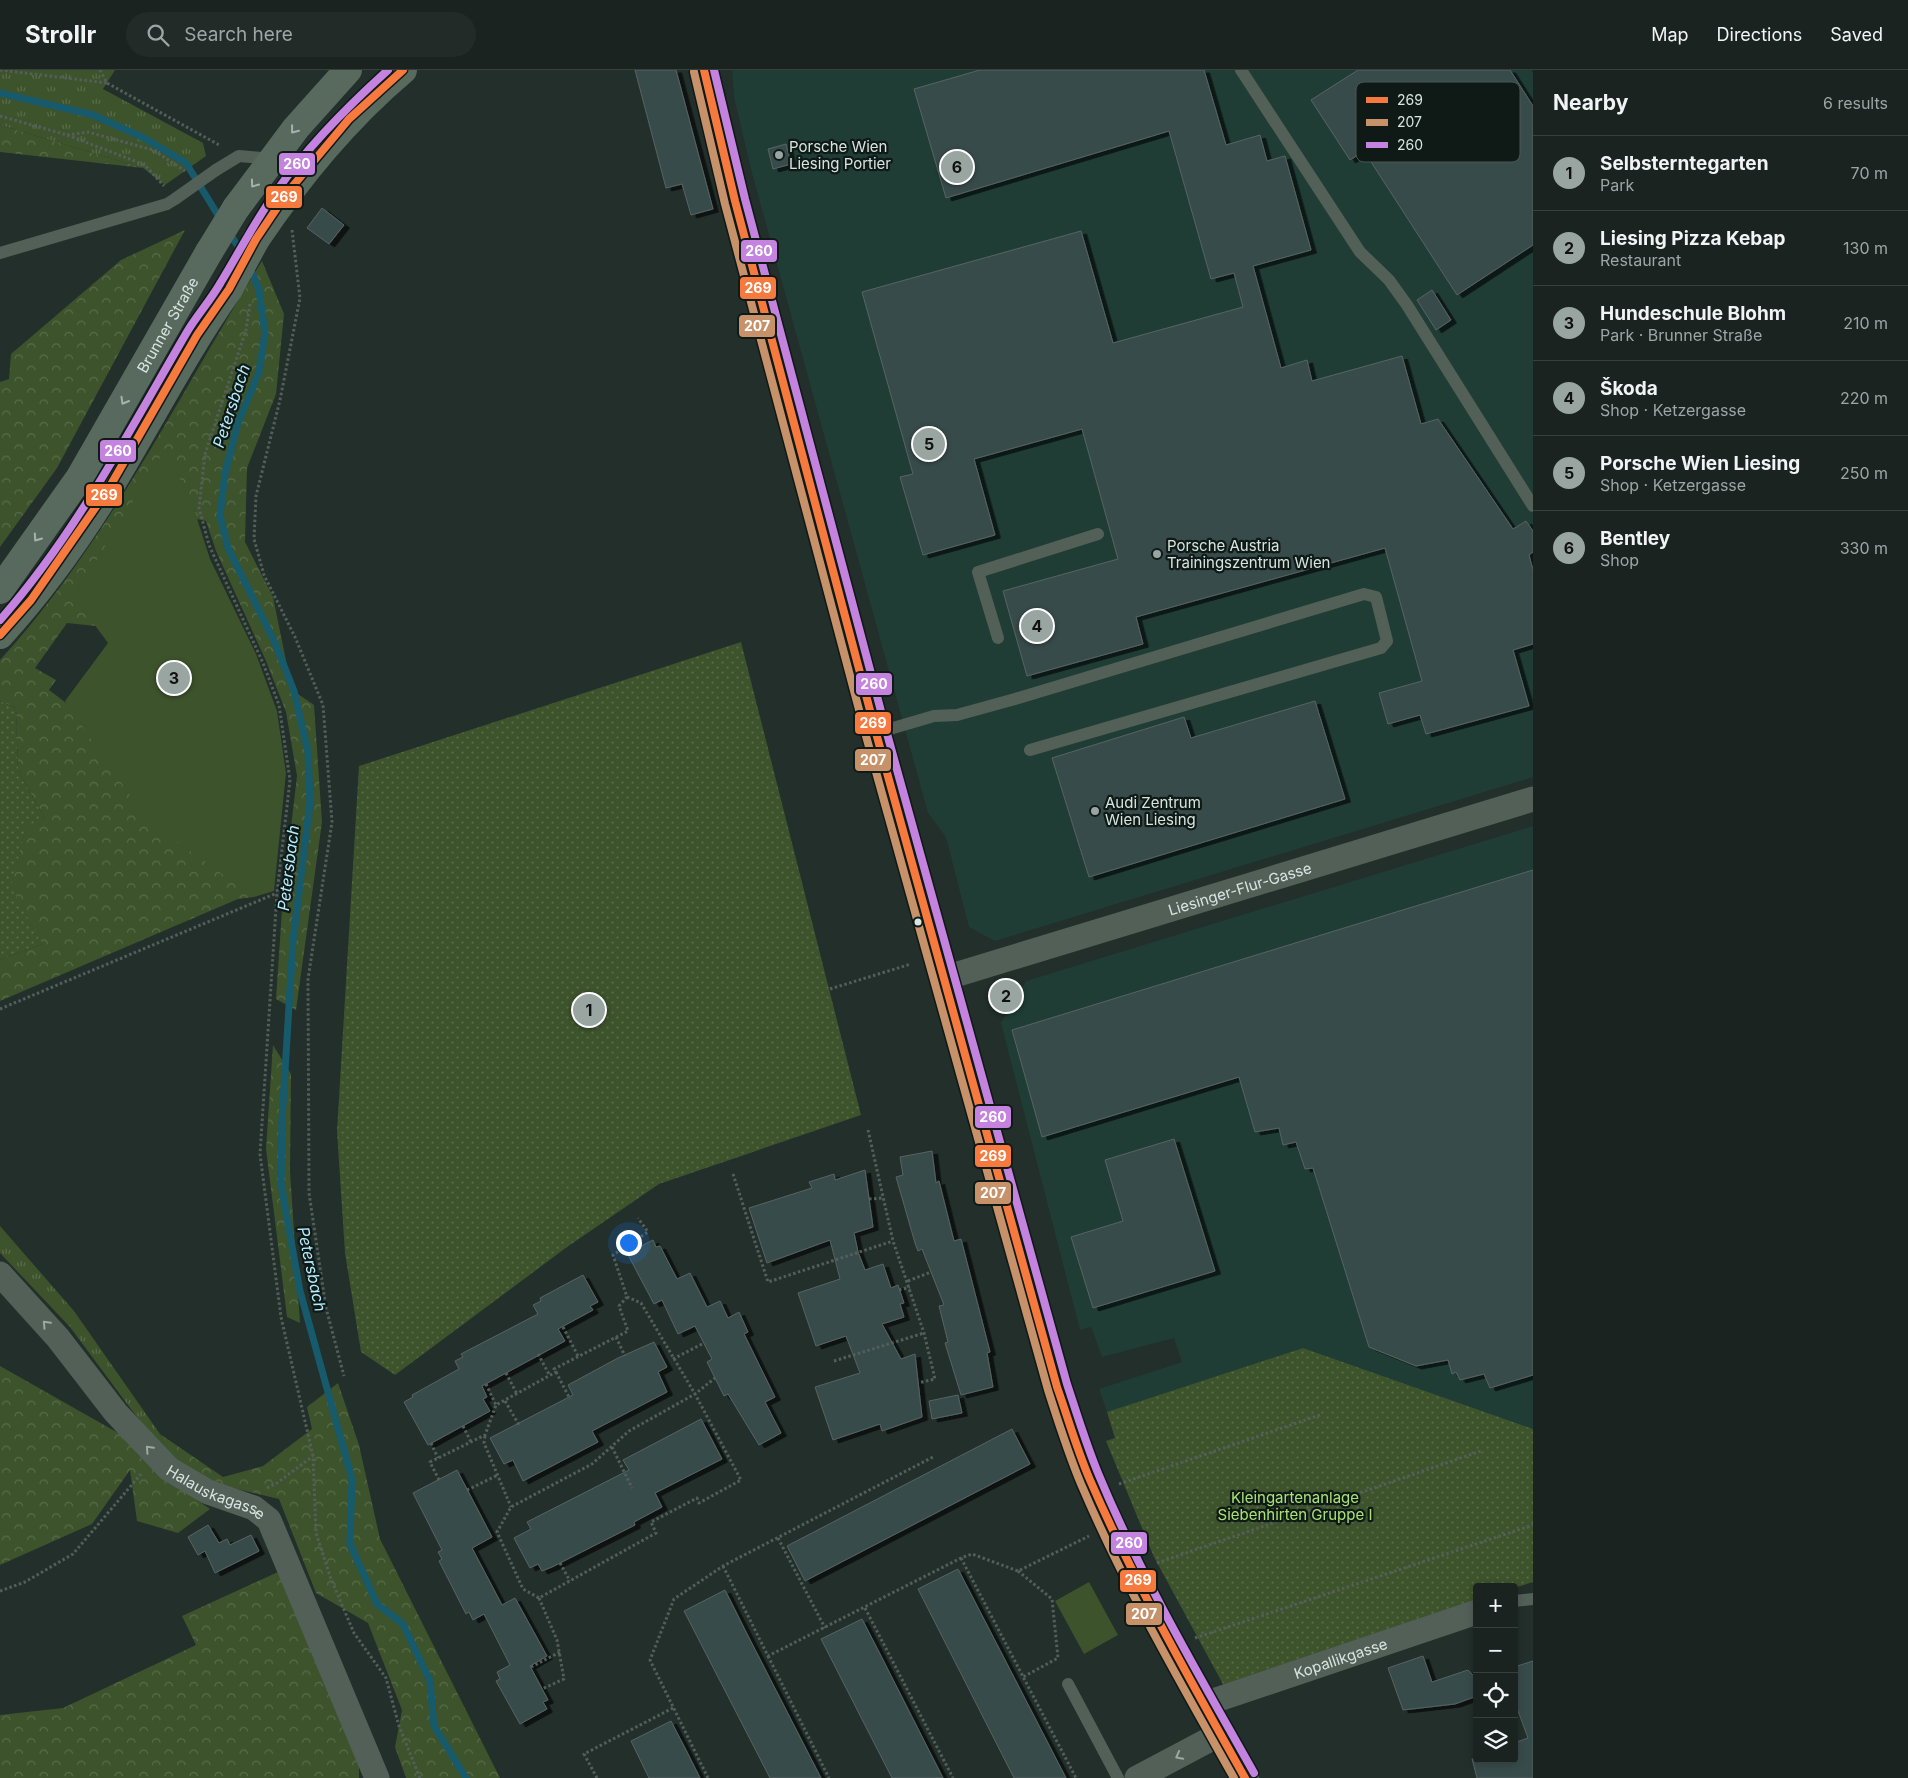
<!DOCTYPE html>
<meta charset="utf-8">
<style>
body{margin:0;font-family:Inter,sans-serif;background:#232b29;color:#f1f3f6}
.controls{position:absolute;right:15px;bottom:15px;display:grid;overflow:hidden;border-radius:5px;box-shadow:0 2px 8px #0003}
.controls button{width:45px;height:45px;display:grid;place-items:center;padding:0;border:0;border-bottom:1px solid #38403e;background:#1a2320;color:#f1f3f6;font:25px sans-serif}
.you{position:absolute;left:628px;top:1172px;width:18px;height:18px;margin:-12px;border:4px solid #fff;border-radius:50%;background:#1a73e8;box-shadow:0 0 0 8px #1a73e833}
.badge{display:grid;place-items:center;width:32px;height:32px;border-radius:50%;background:#98a5a1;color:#111;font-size:16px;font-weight:700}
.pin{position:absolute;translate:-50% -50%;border:2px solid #fff;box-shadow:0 1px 5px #0006}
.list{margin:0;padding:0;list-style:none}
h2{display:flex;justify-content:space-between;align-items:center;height:65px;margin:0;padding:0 20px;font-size:21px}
h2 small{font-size:16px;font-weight:400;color:#9fa4a5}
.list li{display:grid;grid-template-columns:32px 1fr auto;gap:15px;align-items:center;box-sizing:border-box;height:75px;padding:0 20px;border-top:1px solid #38403e}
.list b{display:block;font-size:19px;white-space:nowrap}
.list p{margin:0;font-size:16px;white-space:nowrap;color:#9fa4a5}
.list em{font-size:16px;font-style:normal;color:#9fa4a5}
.icon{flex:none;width:28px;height:28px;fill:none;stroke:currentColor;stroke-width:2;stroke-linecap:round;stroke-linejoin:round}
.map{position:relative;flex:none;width:1533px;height:1708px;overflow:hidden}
header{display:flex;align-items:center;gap:30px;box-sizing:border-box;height:70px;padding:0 25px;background:#1a2320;border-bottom:1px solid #38403e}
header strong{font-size:24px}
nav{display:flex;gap:28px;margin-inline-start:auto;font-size:18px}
.search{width:350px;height:45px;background:#232b29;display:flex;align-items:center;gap:12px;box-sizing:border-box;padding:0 18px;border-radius:28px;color:#9fa4a5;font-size:19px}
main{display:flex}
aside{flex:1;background:#1a2320}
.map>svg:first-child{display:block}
.built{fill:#1f3d35}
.grass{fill:url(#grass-tufts)}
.forest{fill:url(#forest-crowns)}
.park{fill:#3d532c}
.garden{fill:url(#garden-dots)}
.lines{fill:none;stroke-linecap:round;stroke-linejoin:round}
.stream{stroke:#175a6b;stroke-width:7}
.building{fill:#374c4b;stroke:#586362;filter:url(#shadow)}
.path{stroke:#545f5a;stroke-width:3;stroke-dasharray:2.5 2.5;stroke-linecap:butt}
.service{stroke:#536058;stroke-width:12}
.minor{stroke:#536058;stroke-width:25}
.secondary{stroke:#5c6a61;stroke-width:28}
.primary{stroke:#58695e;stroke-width:28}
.service-bridge{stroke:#536058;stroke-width:12}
.primary-bridge{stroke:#58695e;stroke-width:28}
.bus-1-casing{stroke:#0f1916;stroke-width:11}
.bus-2-casing{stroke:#0f1916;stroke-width:11}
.bus-3-casing{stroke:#0f1916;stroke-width:11}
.bus-1{stroke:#f6793e;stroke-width:8}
.bus-2{stroke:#c7916a;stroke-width:8}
.bus-3{stroke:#c483df;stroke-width:8}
.oneway{stroke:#a4b3ad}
.oneway2{stroke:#9ca9a3}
.poi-dot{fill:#98a5a1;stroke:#0f1916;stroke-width:2}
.bus-dot{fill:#d7e5e1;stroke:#0f1916;stroke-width:2}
.labels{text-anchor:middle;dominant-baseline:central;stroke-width:4.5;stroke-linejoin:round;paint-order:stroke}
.poi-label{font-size:15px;fill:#d7e5e1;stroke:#0f1916;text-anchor:start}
.street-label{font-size:15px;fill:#d7e5e1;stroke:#0f1916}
.park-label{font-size:15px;fill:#aae375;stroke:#0f1916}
.water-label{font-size:16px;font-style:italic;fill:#b6edff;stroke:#0f1916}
.key{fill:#0f1916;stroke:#4b5653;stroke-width:1}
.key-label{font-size:14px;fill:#d7e5e1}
.line-badge{stroke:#0f1916;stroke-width:2}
.badge-label{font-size:14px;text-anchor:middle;font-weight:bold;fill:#fff}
</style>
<header>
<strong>Strollr</strong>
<div class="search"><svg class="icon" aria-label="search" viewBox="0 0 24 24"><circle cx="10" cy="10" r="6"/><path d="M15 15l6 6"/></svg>Search here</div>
<nav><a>Map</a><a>Directions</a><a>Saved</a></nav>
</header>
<main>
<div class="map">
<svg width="1533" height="1708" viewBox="0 0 1533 1708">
<defs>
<pattern id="grass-tufts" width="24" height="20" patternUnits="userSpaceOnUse" patternTransform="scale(1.25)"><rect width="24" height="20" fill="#3d532c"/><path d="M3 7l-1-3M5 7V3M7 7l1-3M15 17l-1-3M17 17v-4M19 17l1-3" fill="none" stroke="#586c4a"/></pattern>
<pattern id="forest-crowns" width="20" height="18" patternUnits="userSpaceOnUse" patternTransform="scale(1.25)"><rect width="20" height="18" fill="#3d532c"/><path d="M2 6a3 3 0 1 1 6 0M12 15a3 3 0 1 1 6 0" fill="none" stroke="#586c4a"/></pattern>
<pattern id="garden-dots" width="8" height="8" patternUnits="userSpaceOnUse" patternTransform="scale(1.25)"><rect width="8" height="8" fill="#3d532c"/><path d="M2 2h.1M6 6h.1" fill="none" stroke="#586c4a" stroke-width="1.8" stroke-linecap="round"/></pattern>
<filter id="shadow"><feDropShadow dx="5.5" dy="3" stdDeviation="0" flood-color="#0009"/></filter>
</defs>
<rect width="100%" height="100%" fill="#222f2b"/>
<path class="built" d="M732,0h799l2,3v704l-538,164 -26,-14 -23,-90 -18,-24 -176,-640 -18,-76z
M1533,756v603l-230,-81 -196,64 -8,-23 83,-27 -8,-24 -72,19 -11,-30 -11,3 -79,-307 25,-42z"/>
<path class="grass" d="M0,0h115l-12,19 100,54 3,13 -41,29 -22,-17 -143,-43z
M0,1156l74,85 86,123 8,25 -98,-132 -70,-74z"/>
<path class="forest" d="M0,55l143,43 -143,-16z
M185,160l-128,238 -57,79v-165l9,-3 2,-25 110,-94z
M262,191l22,53 -8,80 -29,74 -2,74 28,55 19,93 22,15 8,117 -26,188 -20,-11 7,-104 14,-119 -11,-64 -20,-51 -50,-110 -10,-30 -9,-2 -3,-10 -110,100 12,17 -29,-3 -32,45 21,12 -7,10 184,139 21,68 -16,2 -238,102v-41l42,-16 -32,-57 16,-61 18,-9 -26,-46 -2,-63 -16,-7v-41c108,-118 178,-264 262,-399z
M273,975l18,29 -1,97 10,152 -13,-6 -21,-168z
M0,1296l120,68 39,39 51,36 -32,24 -41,-12 -7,-51 -38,54 -92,41z
M338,1313l21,62 21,94 120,239h-94l-11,-31 7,-37 -34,-87 -52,-30 -37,-94 -63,-15 -48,-25 -8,-25 63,43 40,-11 49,-37 -5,-22z
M278,1502l81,194v12h-359v-63l63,-7 133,-63 -14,-29z"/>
<path class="park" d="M166,378l28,61 16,50 46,95 21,57 9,62 -12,118 -20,6 -107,-77 -82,-119 43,-58 -34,-46z
M1089,1512l29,53 -34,19 -29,-53z"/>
<path class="garden" d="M741,572l120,473 -202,69 -92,63 -172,128 -34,-23 -16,-99 -8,-122 22,-365z
M0,631l16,7 2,63 26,46 -18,10 -15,60 31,57 -42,16z
M1303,1278l230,81v153l-19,6 -37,-1v14l-253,85 -70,-129 -48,-116 9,-3 -8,-26z"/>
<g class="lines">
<path class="stream" d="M0,23l93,22 51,23 42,25 35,57
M228,161l13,20
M249,195l10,25 6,43 -6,39 -21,51 -13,50 -5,43 8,32 47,95 19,48 14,61 2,51 -17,138 -11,179 -1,64 19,107 52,188 -2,65 27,60 26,20 27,57 4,45 32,52"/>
</g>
<path class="building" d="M635,0h41l37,139 -22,6 -9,-31 -16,4z
M980,0h224l22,75 34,-10 7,26 18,-5 26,94 -58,16 28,102 26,-8 5,21 90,-25 19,68 17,-5 75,110 13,-8 7,10v21l-4,3 4,15v74l-20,6 16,56 -103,28 -6,-19 -32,9 -9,-31 43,-12 -37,-133 -249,69 7,27 -116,32 -24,-85 115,-32 -36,-130 -108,30 21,76 -72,20 -23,-78 13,-3 -51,-182 219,-61 32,112 130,-36 -9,-34 -23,6 -42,-148 -223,67 -32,-109z
M1358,0h152l23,36v139l-76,50 -93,-144 -14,9 -39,-60z
M786,74l5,20 -18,5 -5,-20z
M322,138l22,17 -15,19 -22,-16z
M1432,220l19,30 -15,10 -19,-30z
M1315,631l30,98 -256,78 -37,-119 132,-41 7,21z
M1533,800v505l-43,13 -6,-14 -24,6 -4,-8 -4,2 -4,-14 -32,6 -47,-19 -56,-179 -8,1 -9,-27 -13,3 -4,-17 -24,4 -16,-55 -197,60 -30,-107z
M1174,1069l41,132 -122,37 -22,-71 52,-16 -18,-61z
M932,1081l4,32 3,-2 15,60 7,-2 29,113 -3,1 6,34 -32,8 -16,-52 3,-1 -9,-36 5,-1 -22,-56 -4,2 -3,-8 -19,-66 7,-2 -3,-18z
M865,1100l8,57 -19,6 4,19 7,18 18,-6 8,24 7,-3 6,18 -4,1 4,13 -22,7 19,35 14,-5 7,63 -40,14 -2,-7 -47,16 -18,-53 45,-14 -14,-37 -30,10 -18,-53 42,-14 -10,-39 -63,23 -18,-55 63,-20 -3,-6 25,-8 1,6z
M653,1170l3,7 4,-1 17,33 13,-6 17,34 13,-6 8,17 11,-6 9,20 -4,2 31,63 -10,5 16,31 -22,12 -31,-51 -4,2 -17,-34 5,-3 -17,-33 -17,8 -16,-34 -8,4 -27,-51z
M583,1205l15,27 -8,4 3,4 -35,19 7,12 -83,45 5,11 -4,2 7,12 -62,34 -24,-43 9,-5 -1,-2 47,-26 -4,-8 8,-4 -2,-3 77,-40 -5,-9 8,-4 -1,-3z
M654,1272l13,25 -9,5 9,20 -75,39 6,11 -75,39 -10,-21 -9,4 -14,-26 83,-43 -5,-10 50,-27z
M958,1325l4,18 -30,6 -3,-18z
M701,1349l21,40 -67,34 7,14 -28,15 1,3 -83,42 -10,4 -4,-7 -8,4 -16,-30 17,-9 -4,-7 102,-52 -6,-10z
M1012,1359l18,35 -225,117 -18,-35z
M457,1400l35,67 -20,11 30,57 13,-7 32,58 -17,10 18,34 -5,2 4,7 -27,15 -24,-43 4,-2 -3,-7 13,-7 -26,-51 -11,6 -4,-8 -3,2 -27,-53 3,-2 -4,-7 4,-2 -29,-57z
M208,1455l11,18 8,-4 3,6 21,-10 8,16 -44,22 -10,-22 -7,4 -10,-18z
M958,1499l108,209h-52l-96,-189z
M725,1520l20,40 76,148h-51l-86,-167z
M862,1549l18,35 63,124h-51l-71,-139z
M1423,1586l9,26 36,-12 9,9v17l-22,8 -52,6 -15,-42z
M1533,1591v117h-56l-5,-19h42v-16l14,-5 -14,-38v-33z
M671,1651l16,31 13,26h-51l-18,-37z"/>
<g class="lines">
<path class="path" d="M0,0l107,13
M100,0l7,13 114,63
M0,46l67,19 78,30 19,21
M67,65l21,-3 65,18 32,21
M292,160l8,68 -20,102 -24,96 -2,43 10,36 31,62 28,68 9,117 -24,157 1,214 17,115 18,68
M250,234l-4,26 -41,124 -6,54 10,37 54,118 16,42 11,75 -13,113 -17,261 21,163 32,139 3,77 15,46 23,54 32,45 13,48 21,52
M830,919l81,-25
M0,939l277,-116
M868,1060l25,111 31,92 11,46 -17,4
M733,1104l35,108 125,-41
M869,1129l14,-1
M908,1211l23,-9
M899,1220l11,-3
M627,1227l14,6 54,91 46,86 -42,23 -2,-5 -46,24 5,11 -117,65 -16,-9 -26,-57 14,-25 81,-43 37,-33 66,-37 20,-16
M563,1257l15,29
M616,1267l9,19
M538,1284l12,22
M673,1289l31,-16
M834,1291l90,-28
M556,1302l14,27
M506,1303l11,21
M486,1314l10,21
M505,1331l14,24
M463,1356l8,16
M485,1366l-1,7 27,64
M431,1373l7,15
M612,1377l20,41
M439,1410l-9,-18 55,-27 11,-30 60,-33 -2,-3 74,-38 -9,-25 8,-9 -14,-42 35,-23 -10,-14
M1119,1414l201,-69
M267,1418l10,-5 36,-27
M467,1420l31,-15
M778,1468l47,90
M961,1488l115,220
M560,1493l10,18
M1157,1493l324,-112
M723,1496l45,90 193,-98 11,-4 46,17 71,-35
M1018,1501l34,28 6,59 -35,19
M0,1521l25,-9 48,-28 68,-80
M539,1528l18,42 7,39 -22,10
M865,1538l88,170
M1195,1568l338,-113
M768,1586l61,122
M531,1597l29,-15
M597,1708l-13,-24 89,-46
M708,1708l-58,-118 24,-61 49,-33 210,-109"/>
<path class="service" d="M1241,0l119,182 29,28 18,25 126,201
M216,100l23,-14 33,3
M0,183l167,-49 8,-5
M998,568l-20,-66 120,-38
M876,663l58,-17 23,-1 58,-16 349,-105 12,3 11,44 -6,7 -351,102
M1514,1531l19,-2
M1068,1614l50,94"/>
<g class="minor">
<path id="s1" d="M945,908l588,-179"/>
<path id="s2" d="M0,1204l58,64 58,75 53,56 39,23 46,16 15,12 108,258"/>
<path id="s3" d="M1204,1634l273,-92"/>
<path d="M1137,1708l83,-44"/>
</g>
<path class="secondary" d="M704,0l31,131 141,532 181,654c12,35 23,72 39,106 43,98 97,192 149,285"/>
<g class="primary">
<path d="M236,138l60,-80 52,-58"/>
<path d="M256,169c43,-63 89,-120 147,-169"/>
<path id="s4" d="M0,520l80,-113 129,-225"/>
<path d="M0,565c41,-45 77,-95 109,-147 40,-66 75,-135 120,-199"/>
</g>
<path class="service-bridge" d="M175,129l41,-29"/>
<path class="primary-bridge" d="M209,182l27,-44
M229,219l27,-50"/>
<defs>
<path id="bus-1" d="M704,0l31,131 141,532 181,654c11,31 20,63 33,93 45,103 100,200 155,298
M0,565l31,-35 78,-112 88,-153 32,-46 27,-50 31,-46 62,-74 54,-49"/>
<path id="bus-2" d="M694,2l31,132 141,532 182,654c10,31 20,63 33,94 43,101 99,198 153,294"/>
<path id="bus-3" d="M714,0l31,129 141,531 181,654c10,30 19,60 31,89 43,104 101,202 156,300
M0,550c76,-86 129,-189 187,-288 10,-17 24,-32 34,-50 19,-31 35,-63 57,-93 31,-44 70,-83 110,-119"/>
</defs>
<use href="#bus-1" class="bus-1-casing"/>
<use href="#bus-2" class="bus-2-casing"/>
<use href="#bus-3" class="bus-3-casing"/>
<use href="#bus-1" class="bus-1"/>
<use href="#bus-2" class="bus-2"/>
<use href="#bus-3" class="bus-3"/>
</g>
<defs><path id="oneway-chevron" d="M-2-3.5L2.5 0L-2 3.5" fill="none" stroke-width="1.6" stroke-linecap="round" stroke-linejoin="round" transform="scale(1.25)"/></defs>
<g class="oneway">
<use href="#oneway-chevron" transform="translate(294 60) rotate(128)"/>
<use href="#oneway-chevron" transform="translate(254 114) rotate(126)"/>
<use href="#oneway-chevron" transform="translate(124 331) rotate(120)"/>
<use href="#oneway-chevron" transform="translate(37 468) rotate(125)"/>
</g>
<g class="oneway2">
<use href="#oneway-chevron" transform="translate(46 1254) rotate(-133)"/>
<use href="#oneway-chevron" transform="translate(149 1379) rotate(-133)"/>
<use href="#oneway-chevron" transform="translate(1179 1686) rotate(152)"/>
</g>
<g class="poi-dot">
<circle cx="779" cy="85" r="5"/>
<circle cx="1157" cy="484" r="5"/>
<circle cx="1095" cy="741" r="5"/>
</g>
<circle class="bus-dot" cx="918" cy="852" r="4.5"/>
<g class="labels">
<g class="poi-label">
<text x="789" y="76">Porsche Wien<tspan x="789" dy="17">Liesing Portier</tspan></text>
<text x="1167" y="475">Porsche Austria<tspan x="1167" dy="17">Trainingszentrum Wien</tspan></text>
<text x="1105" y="732">Audi Zentrum<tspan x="1105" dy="17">Wien Liesing</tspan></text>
</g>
<g class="street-label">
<text stroke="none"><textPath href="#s4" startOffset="314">Brunner Straße</textPath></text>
<text stroke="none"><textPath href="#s1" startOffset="308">Liesinger-Flur-Gasse</textPath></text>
<text stroke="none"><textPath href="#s2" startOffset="311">Halauskagasse</textPath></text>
<text stroke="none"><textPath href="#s3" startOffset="144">Kopallikgasse</textPath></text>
</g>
<g class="park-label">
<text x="1295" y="1427">Kleingartenanlage<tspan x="1295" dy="17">Siebenhirten Gruppe I</tspan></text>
</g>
<g class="water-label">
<text transform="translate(231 336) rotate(-72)">Petersbach</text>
<text transform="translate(288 798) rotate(-83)">Petersbach</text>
<text transform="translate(312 1199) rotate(78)">Petersbach</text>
</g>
</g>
<rect x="1356" y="12" width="164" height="80" rx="8" class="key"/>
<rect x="1366" y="27" width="22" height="6" fill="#f6793e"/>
<rect x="1366" y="49" width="22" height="7" fill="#c7916a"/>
<rect x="1366" y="72" width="22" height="6" fill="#c483df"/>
<g class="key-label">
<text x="1397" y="35">269</text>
<text x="1397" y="57">207</text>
<text x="1397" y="80">260</text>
</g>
<g class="line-badge">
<rect x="278" y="82" width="38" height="24" rx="5" fill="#c483df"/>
<rect x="265" y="115" width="38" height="24" rx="5" fill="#f6793e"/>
<rect x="740" y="169" width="38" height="24" rx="5" fill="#c483df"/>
<rect x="739" y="206" width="38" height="24" rx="5" fill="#f6793e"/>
<rect x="738" y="244" width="38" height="24" rx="5" fill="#c7916a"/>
<rect x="99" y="369" width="38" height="24" rx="5" fill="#c483df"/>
<rect x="85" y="413" width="38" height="24" rx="5" fill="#f6793e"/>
<rect x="855" y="602" width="38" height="24" rx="5" fill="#c483df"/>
<rect x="854" y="641" width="38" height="24" rx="5" fill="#f6793e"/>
<rect x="854" y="678" width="38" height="24" rx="5" fill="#c7916a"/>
<rect x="974" y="1035" width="38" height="24" rx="5" fill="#c483df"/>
<rect x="974" y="1074" width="38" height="24" rx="5" fill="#f6793e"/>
<rect x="974" y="1111" width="38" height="24" rx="5" fill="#c7916a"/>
<rect x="1110" y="1461" width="38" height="24" rx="5" fill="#c483df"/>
<rect x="1119" y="1499" width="38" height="24" rx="5" fill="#f6793e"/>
<rect x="1125" y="1532" width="38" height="24" rx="5" fill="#c7916a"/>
</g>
<g class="badge-label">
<text x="297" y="99">260</text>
<text x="284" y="132">269</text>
<text x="759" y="186">260</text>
<text x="758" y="223">269</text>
<text x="757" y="261">207</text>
<text x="118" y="386">260</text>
<text x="104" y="430">269</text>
<text x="874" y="619">260</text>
<text x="873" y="658">269</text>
<text x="873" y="695">207</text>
<text x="993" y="1052">260</text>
<text x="993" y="1091">269</text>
<text x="993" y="1128">207</text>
<text x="1129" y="1478">260</text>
<text x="1138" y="1515">269</text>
<text x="1144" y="1549">207</text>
</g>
</svg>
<div class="controls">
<button>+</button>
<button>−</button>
<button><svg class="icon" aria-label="locate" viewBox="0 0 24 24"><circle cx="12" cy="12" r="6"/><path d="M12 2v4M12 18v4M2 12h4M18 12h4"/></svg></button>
<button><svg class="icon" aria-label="layers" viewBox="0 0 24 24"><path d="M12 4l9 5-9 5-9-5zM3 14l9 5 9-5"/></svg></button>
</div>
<div class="you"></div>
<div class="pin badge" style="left:589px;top:940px">1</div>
<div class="pin badge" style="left:1006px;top:926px">2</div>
<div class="pin badge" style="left:174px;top:608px">3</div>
<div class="pin badge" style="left:1037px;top:556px">4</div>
<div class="pin badge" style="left:929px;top:374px">5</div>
<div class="pin badge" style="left:957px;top:97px">6</div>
</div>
<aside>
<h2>Nearby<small>6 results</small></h2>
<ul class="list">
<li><span class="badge">1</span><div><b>Selbsterntegarten</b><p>Park</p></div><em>70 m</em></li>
<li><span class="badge">2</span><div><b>Liesing Pizza Kebap</b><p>Restaurant</p></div><em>130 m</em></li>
<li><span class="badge">3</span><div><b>Hundeschule Blohm</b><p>Park · Brunner Straße</p></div><em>210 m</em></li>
<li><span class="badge">4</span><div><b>Škoda</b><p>Shop · Ketzergasse</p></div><em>220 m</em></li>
<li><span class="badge">5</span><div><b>Porsche Wien Liesing</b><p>Shop · Ketzergasse</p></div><em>250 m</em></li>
<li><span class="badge">6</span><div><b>Bentley</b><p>Shop</p></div><em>330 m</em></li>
</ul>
</aside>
</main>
